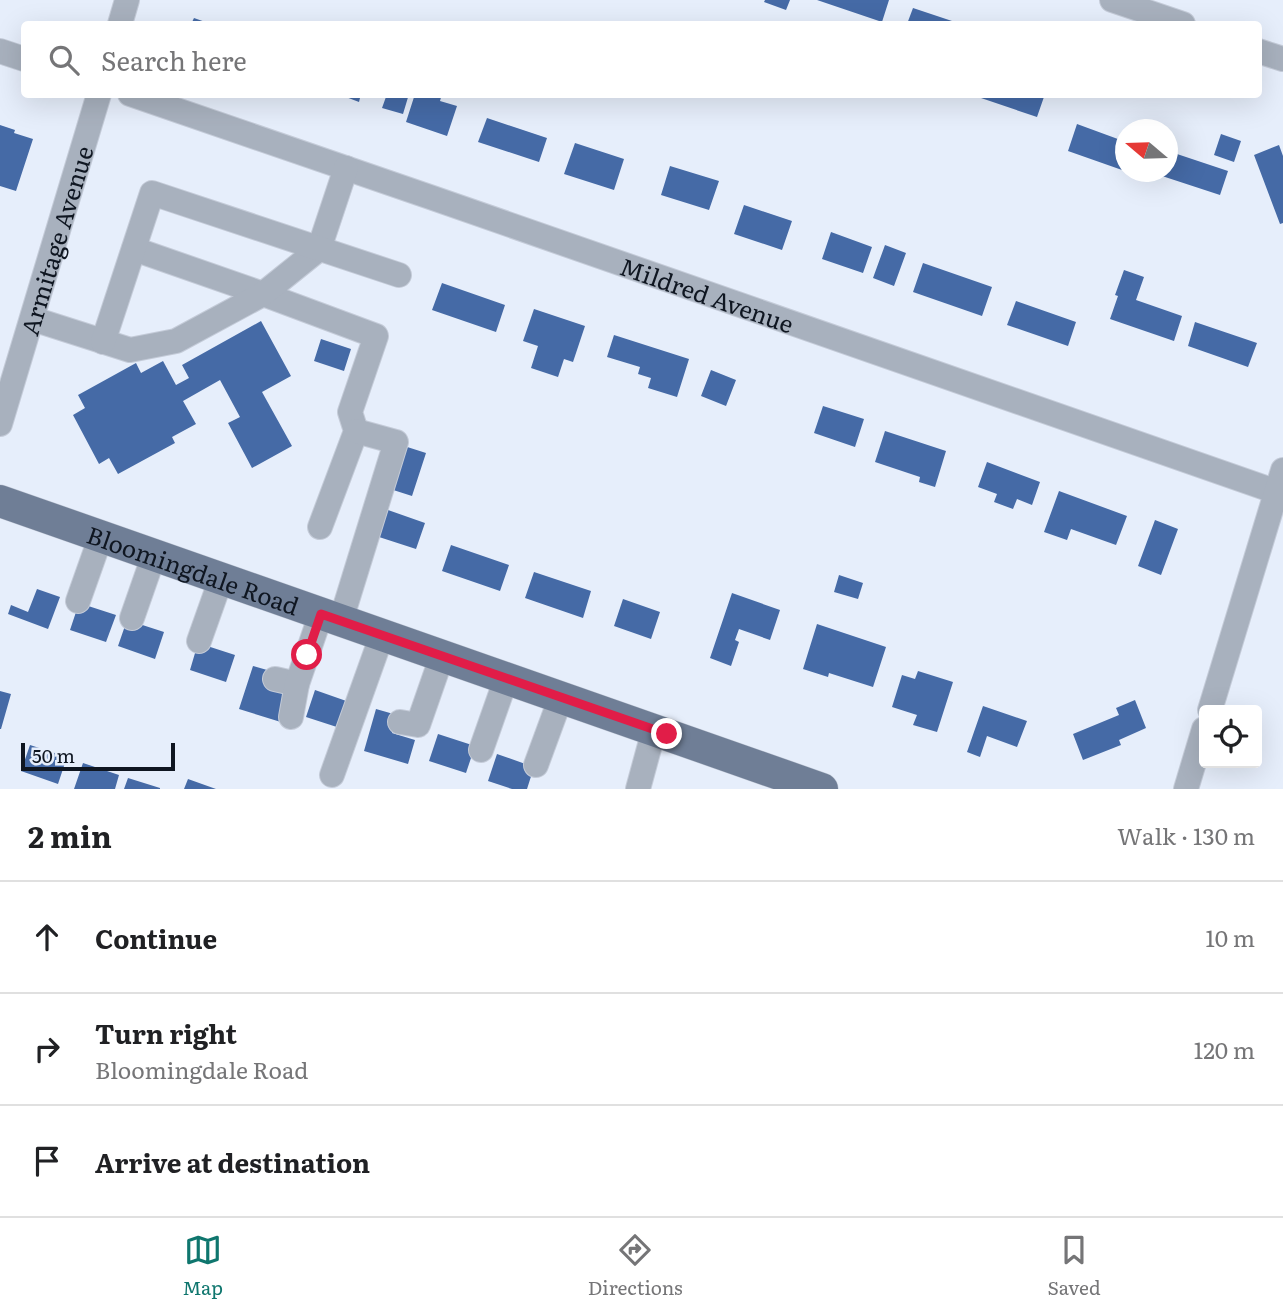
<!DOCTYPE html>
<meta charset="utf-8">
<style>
body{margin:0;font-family:Literata,serif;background:#f6f6f6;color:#202124}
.controls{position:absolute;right:21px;bottom:21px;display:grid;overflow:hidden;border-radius:7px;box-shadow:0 7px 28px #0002}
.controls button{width:63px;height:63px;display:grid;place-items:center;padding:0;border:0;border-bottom:2px solid #e0e0e0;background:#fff;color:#202124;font:35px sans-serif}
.compass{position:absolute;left:1115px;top:119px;width:63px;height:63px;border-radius:50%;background:#fff;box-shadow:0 7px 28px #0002;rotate:289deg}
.scale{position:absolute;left:21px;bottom:18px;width:154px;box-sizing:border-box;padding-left:7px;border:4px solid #0f1621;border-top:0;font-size:19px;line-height:24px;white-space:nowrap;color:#0f1621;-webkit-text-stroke:5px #e6eefb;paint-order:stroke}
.stop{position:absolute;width:21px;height:21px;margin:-16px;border:5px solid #e11d48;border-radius:50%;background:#fff}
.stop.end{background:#e11d48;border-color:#fff;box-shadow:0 2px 7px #0008}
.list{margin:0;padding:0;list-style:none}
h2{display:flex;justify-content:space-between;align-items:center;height:91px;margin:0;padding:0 28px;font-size:30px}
h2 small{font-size:23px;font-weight:400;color:#757577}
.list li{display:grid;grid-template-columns:46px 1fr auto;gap:21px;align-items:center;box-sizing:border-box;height:112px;padding:0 28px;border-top:2px solid #e0e0e0}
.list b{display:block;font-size:26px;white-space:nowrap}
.list p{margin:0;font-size:23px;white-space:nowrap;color:#757577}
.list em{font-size:23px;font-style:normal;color:#757577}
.icon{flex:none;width:38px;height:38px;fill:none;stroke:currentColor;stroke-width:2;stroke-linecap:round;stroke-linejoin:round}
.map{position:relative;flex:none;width:1283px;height:789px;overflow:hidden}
.search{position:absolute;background:#fff;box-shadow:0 7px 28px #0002;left:21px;right:21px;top:21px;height:77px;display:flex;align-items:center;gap:18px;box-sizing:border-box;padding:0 24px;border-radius:7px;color:#757577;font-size:26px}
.sheet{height:427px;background:#fff}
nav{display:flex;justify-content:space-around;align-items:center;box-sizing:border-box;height:98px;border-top:2px solid #e0e0e0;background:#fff;font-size:19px;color:#757577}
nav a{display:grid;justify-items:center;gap:4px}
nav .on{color:#0f766e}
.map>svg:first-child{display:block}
.building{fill:#456aa6}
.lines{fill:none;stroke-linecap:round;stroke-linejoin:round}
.minor-casing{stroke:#c4cbd8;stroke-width:26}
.major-casing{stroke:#c4cbd8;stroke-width:33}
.minor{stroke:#a8b1be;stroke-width:24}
.major{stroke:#6f7e96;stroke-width:32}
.route{stroke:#e11d48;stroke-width:9}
.labels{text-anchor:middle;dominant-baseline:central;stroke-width:5;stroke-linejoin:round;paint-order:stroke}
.street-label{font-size:24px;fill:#0f1621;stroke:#e6eefb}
</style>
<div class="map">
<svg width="1283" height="789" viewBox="0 0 1283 789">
<rect width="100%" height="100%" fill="#e6eefb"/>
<path class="building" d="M765,0h25l-4,10 -22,-8z
M817,0h72l-7,22z
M913,8l48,16h-54z
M194,18l17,6h-20z
M338,94h23l-2,8z
M387,94h22l-6,20 -21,-6z
M415,94h27l-2,7 17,5 -10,30 -41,-14z
M982,94h63l-8,23 -56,-19z
M487,118l60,20 -8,24 -61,-20z
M1077,124l49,18v18l-4,10 -54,-19z
M0,125l15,5 -1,3 19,6 -17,52 -16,-5z
M1221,134l20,7 -7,21 -20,-7z
M575,143l49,16 -10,31 -50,-16z
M1279,145l4,11v67l-3,1 -26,-69z
M1168,151l60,20 -8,24 -61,-20 1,-3h8z
M670,166l49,15 -10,29 -48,-15z
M744,205l48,16 -10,29 -48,-16z
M831,232l41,15 -9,26 -41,-14z
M885,245l21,8 -12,33 -21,-8z
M923,263l69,24 -10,29 -69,-24z
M1124,270l20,7 -8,23 46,16 -8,25 -64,-22 8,-23 -3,-1z
M442,283l63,22 -9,27 -64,-22z
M1016,301l60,21 -8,24 -61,-21z
M534,309l51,17 -12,36 -9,-3 -6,18 -27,-9 7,-22 -15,-5z
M261,321l30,55 -29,16 30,54 -40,22 -24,-45 12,-6 -20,-37 -37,21 13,23 -24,13 3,6 -57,31 -9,-16 -10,6 -26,-49 12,-7 -7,-13 58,-32 5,10 22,-12 13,24 13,-7 -7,-13z
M1195,322l62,21 -9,24 -60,-21z
M614,335l75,24 -12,38 -29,-9 3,-10 -13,-4 2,-7 -33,-10z
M321,339l30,10 -7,22 -30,-10z
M711,370l25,10 -10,26 -25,-10z
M823,406l41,13 -9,28 -41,-14z
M885,431l61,20 -11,36 -16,-5 1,-5 -45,-15z
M401,445l25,8 -14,43 -25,-8z
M987,462l53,20 -8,23 -15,-6 -4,10 -19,-7 3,-8 -19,-7z
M1059,491l68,25 -11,29 -45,-16 -4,11 -23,-8z
M388,510l37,13 -9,26 -37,-12z
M1155,520l23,9 -17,46 -23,-9z
M451,545l58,20 -9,26 -58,-20z
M534,572l57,19 -8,27 -58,-20z
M839,575l24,8 -5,16 -24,-7z
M37,589l23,8 -12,32 -40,-15 3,-9 17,7z
M732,593l48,17 -10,30 -31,-11 -4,11 4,2 -8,24 -21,-8z
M623,599l37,13 -9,27 -37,-13z
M79,603l37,12 -10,27 -36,-12z
M127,620l37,12 -9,27 -37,-13z
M817,624l69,23 -13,40 -44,-14 -1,4 -25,-8z
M198,643l37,12 -9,27 -36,-12z
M253,666l21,6 -5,17 23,7 -8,27 -45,-14z
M918,671l35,11 -16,50 -24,-7 4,-10 -25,-8 10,-32 13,4z
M315,690l37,13 -9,26 -37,-12z
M0,691l11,3 -10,35h-1z
M1135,700l11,28 -27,12 2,5 -38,15 -10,-26 46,-19 -3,-7z
M983,706l44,15 -10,26 -30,-11 -7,21 -13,-5z
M376,709l21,6 -5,18 23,7 -7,24 -44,-13z
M438,734l37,12 -9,27 -37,-12z
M30,745l37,12 -9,27 -37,-13z
M497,754l37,13 -7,22h-15l-24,-8z
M83,763l36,12 -4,14h-41z
M128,778l32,10v1h-36z
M188,779l28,10h-32z"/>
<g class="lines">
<defs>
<g id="minor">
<path d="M1112,0l71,24"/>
<path d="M120,24l7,-24"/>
<path d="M0,51l24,8"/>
<path d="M1258,51l25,8"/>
<path id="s1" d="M130,94l300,103 853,297"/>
<path d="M134,249l129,45 113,42 -26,76 6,19 -36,96"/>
<path d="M33,319l97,31 46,-9 87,-47 56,-45 27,-81"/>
<path d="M103,342l49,-149 247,82"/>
<path id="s2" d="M0,424l99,-330"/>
<path d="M78,601l23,-65"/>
<path d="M132,618l22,-63"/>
<path d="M341,620l55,-178 -40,-11"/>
<path d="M199,641l22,-62"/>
<path d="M275,679l22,5"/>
<path d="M1210,710l73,-240"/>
<path d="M291,717l6,-33 24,-70"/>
<path d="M400,722l18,3 24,-69"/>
<path d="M481,750l25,-71"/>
<path d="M536,765l25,-68"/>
<path d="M332,775l50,-140"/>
<path d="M638,789l16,-59"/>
<path d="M1186,789l18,-60"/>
</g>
<g id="major">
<path id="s3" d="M0,501l822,288"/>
</g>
</defs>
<use href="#minor" class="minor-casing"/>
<use href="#major" class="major-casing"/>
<use href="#minor" class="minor"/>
<use href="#major" class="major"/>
</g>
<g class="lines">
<path class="route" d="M307,655l14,-41 346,120"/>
</g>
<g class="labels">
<g class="street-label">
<text stroke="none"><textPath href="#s2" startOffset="192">Armitage Avenue</textPath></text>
<text stroke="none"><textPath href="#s1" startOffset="611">Mildred Avenue</textPath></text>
<text stroke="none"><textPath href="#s3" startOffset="205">Bloomingdale Road</textPath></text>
</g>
</g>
</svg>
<div class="controls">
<button><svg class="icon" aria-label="locate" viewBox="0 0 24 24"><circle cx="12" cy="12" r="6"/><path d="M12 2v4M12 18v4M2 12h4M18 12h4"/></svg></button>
</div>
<svg class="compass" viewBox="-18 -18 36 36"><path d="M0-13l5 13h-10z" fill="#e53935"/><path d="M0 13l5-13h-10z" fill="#757577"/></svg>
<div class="scale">50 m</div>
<div class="stop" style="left:307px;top:655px"></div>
<div class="stop end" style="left:667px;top:734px"></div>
<div class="search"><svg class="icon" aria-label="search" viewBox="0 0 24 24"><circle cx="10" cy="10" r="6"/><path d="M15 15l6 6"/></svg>Search here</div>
</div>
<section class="sheet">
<h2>2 min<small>Walk · 130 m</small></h2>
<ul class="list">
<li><svg class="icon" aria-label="ahead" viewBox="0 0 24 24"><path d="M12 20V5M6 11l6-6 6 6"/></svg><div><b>Continue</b></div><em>10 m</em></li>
<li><svg class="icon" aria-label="right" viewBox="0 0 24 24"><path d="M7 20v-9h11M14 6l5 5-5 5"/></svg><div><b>Turn right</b><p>Bloomingdale Road</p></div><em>120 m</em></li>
<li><svg class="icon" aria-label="arrive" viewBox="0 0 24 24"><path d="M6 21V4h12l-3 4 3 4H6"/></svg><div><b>Arrive at destination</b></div></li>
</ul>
</section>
<nav>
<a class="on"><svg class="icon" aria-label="map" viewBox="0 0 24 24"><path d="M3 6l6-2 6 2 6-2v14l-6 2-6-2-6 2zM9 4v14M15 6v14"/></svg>Map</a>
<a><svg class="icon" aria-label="directions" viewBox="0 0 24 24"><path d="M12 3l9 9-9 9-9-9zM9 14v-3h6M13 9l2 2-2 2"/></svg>Directions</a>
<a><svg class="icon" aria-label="saved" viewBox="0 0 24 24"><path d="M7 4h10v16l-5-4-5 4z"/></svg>Saved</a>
</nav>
